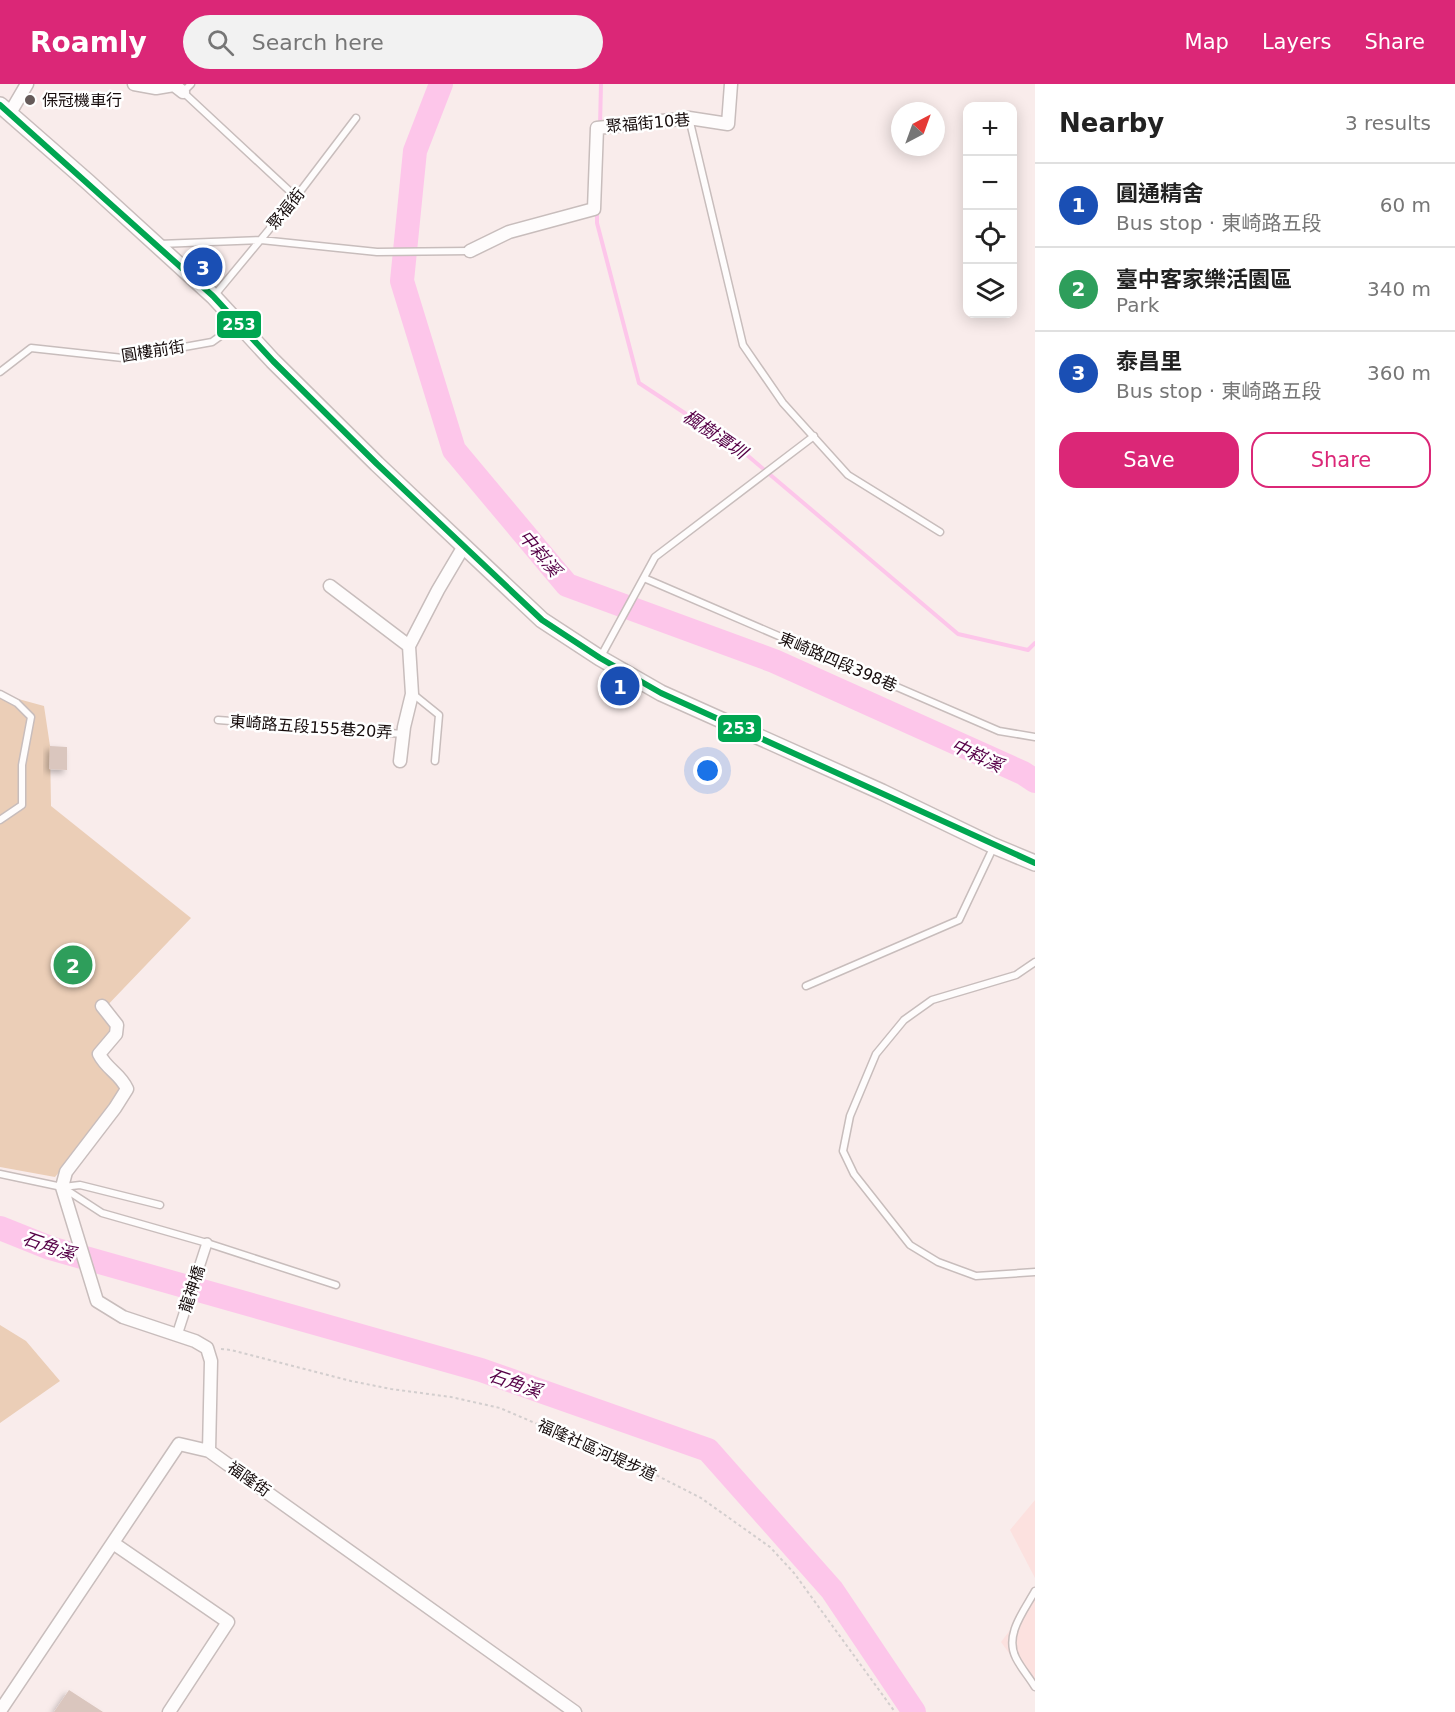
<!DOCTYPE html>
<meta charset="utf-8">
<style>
body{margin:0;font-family:"DejaVu Sans","Noto Sans TC",sans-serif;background:#f2f2f2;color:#222}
.controls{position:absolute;right:18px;top:18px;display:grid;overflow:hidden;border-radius:12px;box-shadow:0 3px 15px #0003}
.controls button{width:54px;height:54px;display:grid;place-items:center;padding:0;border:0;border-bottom:2px solid #e0e0e0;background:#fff;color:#222;font:30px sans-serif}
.compass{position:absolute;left:891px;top:18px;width:54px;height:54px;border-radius:50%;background:#fff;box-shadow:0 3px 15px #0003;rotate:41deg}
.you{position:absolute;left:708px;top:687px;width:21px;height:21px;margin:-15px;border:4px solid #fff;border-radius:50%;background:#1a73e8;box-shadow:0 0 0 9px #1a73e833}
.badge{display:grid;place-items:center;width:39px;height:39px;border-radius:50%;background:#db2777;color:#fff;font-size:20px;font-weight:700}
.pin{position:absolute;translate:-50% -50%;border:3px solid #fff;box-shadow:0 2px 6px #0006}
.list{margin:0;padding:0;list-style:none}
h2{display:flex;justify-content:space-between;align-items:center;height:78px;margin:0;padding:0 24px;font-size:26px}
h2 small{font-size:20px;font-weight:400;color:#767676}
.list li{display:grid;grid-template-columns:39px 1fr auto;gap:18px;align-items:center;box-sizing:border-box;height:84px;padding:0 24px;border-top:2px solid #e0e0e0}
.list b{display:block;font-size:22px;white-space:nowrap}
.list p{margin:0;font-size:20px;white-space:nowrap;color:#767676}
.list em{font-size:20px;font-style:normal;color:#767676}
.actions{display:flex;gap:12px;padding:18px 24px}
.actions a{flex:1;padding:14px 0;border:2px solid #db2777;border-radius:18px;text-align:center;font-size:21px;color:#db2777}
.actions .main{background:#db2777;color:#fff}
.icon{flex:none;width:33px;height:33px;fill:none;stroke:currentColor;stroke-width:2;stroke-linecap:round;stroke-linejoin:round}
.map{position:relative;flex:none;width:1035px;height:1628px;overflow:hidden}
header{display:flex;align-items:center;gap:36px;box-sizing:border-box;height:84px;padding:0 30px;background:#db2777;color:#fff}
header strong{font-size:28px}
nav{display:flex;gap:33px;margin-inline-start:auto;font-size:21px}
.search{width:420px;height:54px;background:#f2f2f2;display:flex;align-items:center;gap:15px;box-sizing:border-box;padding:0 21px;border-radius:33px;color:#767676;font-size:22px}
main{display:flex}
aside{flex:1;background:#fff}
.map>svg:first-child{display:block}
.built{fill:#fce1df}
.green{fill:#ebceb7}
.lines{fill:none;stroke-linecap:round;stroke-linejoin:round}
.stream{stroke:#fdc6ea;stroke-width:4}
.river{stroke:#fdc6ea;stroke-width:24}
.building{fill:#dac6be;filter:url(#shadow)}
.service-casing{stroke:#c8bdbc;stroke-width:9}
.pedestrian-casing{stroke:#c8bdbc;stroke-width:12}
.minor-casing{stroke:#c8bdbc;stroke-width:15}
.tertiary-casing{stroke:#c8bdbc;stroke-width:18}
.path{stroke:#d3cece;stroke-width:2;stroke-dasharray:3 3;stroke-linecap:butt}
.service{stroke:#fefcfc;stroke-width:6}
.pedestrian{stroke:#fefcfc;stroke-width:9}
.minor{stroke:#fefcfc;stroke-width:12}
.tertiary{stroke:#fefcfc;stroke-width:15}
.bus-1-casing{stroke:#fff;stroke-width:10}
.bus-1{stroke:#00a651;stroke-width:6}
.poi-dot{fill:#655a59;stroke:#fff;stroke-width:2}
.labels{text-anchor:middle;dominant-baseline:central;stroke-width:5;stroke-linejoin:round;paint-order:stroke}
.poi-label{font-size:16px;fill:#150b0b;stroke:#fff;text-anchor:start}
.street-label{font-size:16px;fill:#150b0b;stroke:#fff}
.water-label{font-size:18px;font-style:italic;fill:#560047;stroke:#fff}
.line-badge{stroke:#fff;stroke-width:2}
.badge-label{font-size:16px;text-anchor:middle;font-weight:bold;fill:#fff}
</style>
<header>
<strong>Roamly</strong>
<div class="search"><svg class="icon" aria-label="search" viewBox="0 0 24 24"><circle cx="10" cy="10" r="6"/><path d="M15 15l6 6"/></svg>Search here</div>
<nav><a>Map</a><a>Layers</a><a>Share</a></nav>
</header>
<main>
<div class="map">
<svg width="1035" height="1628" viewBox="0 0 1035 1628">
<defs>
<filter id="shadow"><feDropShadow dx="-3.5" dy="3.5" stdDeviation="3" flood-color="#0004"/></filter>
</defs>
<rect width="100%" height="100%" fill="#f9eceb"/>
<path class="built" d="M1035,1416v78l-25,-48z
M1035,1513v92l-34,-47z"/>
<path class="green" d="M0,610l44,12 6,40 1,60 140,112 -90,94 14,19 -20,25 31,34 -71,87 -55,-10z
M0,1241l26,16 34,40 -60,42z"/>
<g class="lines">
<path class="stream" d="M600,42l1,-42
M597,125v14l42,160 102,67 217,184 70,16 7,-7"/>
<path class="river" d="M441,0l-26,67 -13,130 52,169 113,135 207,76 249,112 12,8
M0,1144l50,20 431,122 227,80 124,140 82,122"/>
</g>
<path class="building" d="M50,662l17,1v23l-18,-1z
M69,1606l34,22h-49z"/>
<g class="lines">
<defs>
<path id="service" d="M191,0l-8,8 113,105
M689,34l54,227 40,58 65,72 92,57
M159,160l102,-4 116,12 93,-1
M214,212l82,-99 60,-79
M0,288l31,-24 92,10 89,-16 25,-18
M644,494l355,153 36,6
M600,574l55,-101 159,-121
M0,610l17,9 14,14 -9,48v40l-22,15
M413,610l26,21 -4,46
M218,636l185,14
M1035,878l-19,13 -84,25 -28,20 -28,34 -26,62 -7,35 11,23 56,71 28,17 38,14 59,-4
M806,902l153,-66 35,-74
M0,1090l62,13 40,26 105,30 129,42
M63,1103l17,-2 80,20
M1035,1507c-11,20 -31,44 -19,67 5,10 13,19 19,29"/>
<path id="pedestrian" d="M177,1251l30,-92"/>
<path id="minor" d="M134,0l22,4 18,-3 9,7
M10,29l17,-29
M470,167l39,-19 85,-23 3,-81 92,-10 39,6 3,-40
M330,502l79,60
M400,677l4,-34 8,-33 -3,-48 29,-56 26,-44
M102,922l15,19 -1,9 -17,20c8,16 21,19 28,35l-12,19 -49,64 -4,15 35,114 26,16 72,24 12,7 4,13 -2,90
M113,1459l115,79 -59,90
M0,1627l179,-267 30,7 366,261"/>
<path id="tertiary" d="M0,21l88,77 125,114 60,65 104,103 165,156 58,38 61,35 221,99 112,54 41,17"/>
</defs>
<use href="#service" class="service-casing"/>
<use href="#pedestrian" class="pedestrian-casing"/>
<use href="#minor" class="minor-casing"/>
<use href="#tertiary" class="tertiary-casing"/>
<path class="path" d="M221,1265l10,1 120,31 40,8 60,8 49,11 156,67 45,23 69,49 24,26 101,139"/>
<use href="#service" class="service"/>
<use href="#pedestrian" class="pedestrian"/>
<use href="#minor" class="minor"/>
<use href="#tertiary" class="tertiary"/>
<defs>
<path id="bus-1" d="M0,21l213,191 60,65 104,103 165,156 58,38 61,35 374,170"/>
</defs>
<use href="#bus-1" class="bus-1-casing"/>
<use href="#bus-1" class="bus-1"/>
</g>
<circle class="poi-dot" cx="30" cy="16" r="6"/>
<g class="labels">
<g class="poi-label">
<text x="42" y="16">保冠機車行</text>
</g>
<g class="street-label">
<text transform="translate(648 39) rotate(-5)">聚福街10巷</text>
<text transform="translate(286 125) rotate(-51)">聚福街</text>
<text transform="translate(153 267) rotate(-9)">圓樓前街</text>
<text transform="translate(838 578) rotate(23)">東崎路四段398巷</text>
<text transform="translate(311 643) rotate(4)">東崎路五段155巷20弄</text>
<text transform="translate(192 1205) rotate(-72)">龍神橋</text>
<text transform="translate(597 1366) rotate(24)">福隆社區河堤步道</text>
<text transform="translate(249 1395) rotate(35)">福隆街</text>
</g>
<g class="water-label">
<text transform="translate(715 350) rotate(34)">楓樹潭圳</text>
<text transform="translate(540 469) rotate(50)">中嵙溪</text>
<text transform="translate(977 671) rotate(25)">中嵙溪</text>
<text transform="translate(49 1162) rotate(19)">石角溪</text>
<text transform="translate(515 1299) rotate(19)">石角溪</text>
</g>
</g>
<g class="line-badge">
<rect x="216" y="226" width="46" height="29" rx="6" fill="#00a651"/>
<rect x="717" y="630" width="45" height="29" rx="6" fill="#00a651"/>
</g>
<g class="badge-label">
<text x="239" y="246">253</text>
<text x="739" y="650">253</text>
</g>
</svg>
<div class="controls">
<button>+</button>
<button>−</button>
<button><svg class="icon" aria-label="locate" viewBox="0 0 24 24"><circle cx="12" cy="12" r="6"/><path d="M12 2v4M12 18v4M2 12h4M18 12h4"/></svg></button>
<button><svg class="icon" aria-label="layers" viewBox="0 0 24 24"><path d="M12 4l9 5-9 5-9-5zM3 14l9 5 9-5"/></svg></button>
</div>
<svg class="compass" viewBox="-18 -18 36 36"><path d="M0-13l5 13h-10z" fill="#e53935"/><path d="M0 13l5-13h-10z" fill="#767676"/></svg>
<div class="you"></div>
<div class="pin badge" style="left:620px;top:602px;background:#1a4fb4">1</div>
<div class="pin badge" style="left:73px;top:881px;background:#2e9e5b">2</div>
<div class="pin badge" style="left:203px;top:183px;background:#1a4fb4">3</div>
</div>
<aside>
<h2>Nearby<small>3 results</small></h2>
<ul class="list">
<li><span class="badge" style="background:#1a4fb4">1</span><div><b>圓通精舍</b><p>Bus stop · 東崎路五段</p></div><em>60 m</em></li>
<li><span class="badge" style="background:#2e9e5b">2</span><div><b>臺中客家樂活園區</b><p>Park</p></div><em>340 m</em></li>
<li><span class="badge" style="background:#1a4fb4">3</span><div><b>泰昌里</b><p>Bus stop · 東崎路五段</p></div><em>360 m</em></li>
</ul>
<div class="actions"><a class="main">Save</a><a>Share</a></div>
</aside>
</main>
